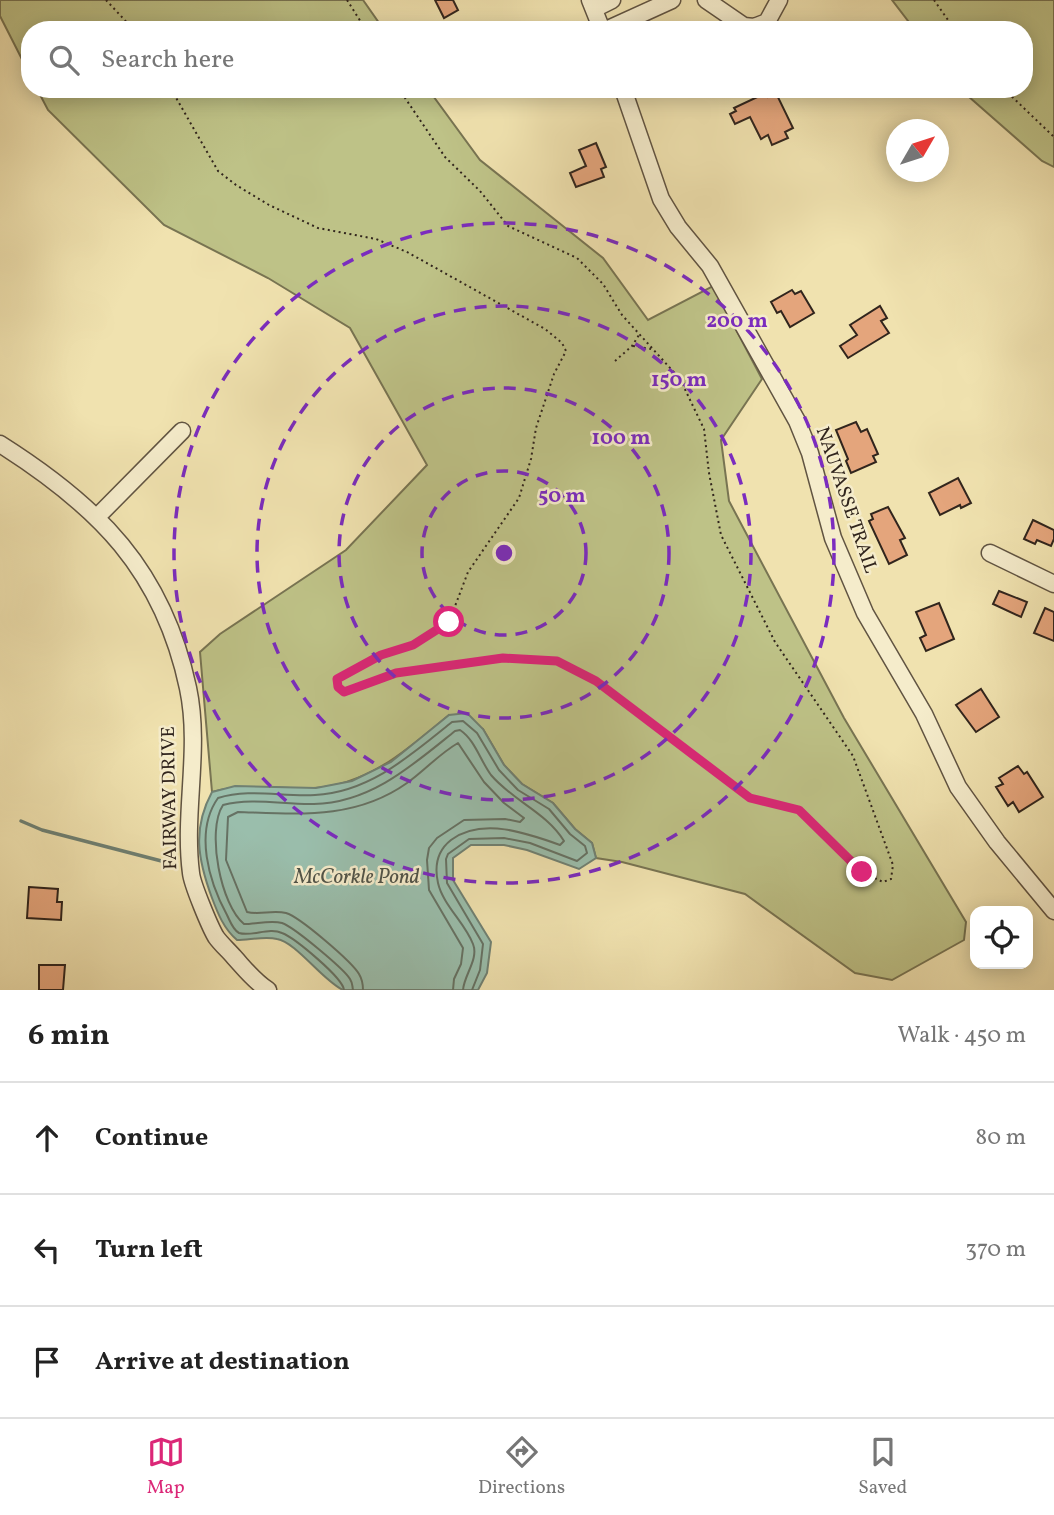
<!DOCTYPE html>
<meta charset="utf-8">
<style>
body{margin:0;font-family:Vollkorn,serif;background:#f2f2f2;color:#222}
.controls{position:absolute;right:21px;bottom:21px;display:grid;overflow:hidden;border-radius:14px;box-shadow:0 4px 18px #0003}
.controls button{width:63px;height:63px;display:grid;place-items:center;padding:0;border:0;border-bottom:2px solid #e0e0e0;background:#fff;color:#222;font:35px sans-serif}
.compass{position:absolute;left:886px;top:119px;width:63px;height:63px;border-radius:50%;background:#fff;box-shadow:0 4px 18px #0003;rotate:51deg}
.stop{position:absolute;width:21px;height:21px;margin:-16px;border:5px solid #db2777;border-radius:50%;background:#fff}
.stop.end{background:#db2777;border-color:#fff;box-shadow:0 2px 7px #0008}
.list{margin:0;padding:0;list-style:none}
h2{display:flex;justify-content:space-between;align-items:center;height:91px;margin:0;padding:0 28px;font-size:30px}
h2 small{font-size:23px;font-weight:400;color:#767676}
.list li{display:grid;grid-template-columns:46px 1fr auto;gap:21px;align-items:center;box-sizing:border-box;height:112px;padding:0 28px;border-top:2px solid #e0e0e0}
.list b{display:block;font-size:26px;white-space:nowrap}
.list em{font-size:23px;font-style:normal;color:#767676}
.icon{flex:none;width:38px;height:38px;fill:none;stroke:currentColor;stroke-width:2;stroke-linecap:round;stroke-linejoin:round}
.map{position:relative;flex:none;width:1054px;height:990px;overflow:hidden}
.search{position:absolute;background:#fff;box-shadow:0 4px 18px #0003;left:21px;right:21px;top:21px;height:77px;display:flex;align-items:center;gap:18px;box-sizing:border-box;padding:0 24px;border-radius:28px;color:#767676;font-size:26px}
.sheet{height:427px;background:#fff}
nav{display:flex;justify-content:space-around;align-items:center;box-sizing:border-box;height:98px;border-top:2px solid #e0e0e0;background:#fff;font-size:19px;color:#767676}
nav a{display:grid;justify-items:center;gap:4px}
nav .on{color:#db2777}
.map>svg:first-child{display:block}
.green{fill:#bec287;stroke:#787452;stroke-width:2}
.water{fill:#9abeac;stroke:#708173;stroke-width:2}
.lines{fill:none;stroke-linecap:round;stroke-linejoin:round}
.shore{stroke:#667264;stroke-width:2}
.stream{stroke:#708173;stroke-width:3.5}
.building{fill:#e4a57c;stroke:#31251d;stroke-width:2}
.minor-casing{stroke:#615442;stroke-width:19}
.path{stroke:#31251d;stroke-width:2;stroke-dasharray:2 3.5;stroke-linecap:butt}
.minor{stroke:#f5eccb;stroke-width:16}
.route{stroke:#db2777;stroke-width:9}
.ring{fill:none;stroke:#7b2cbf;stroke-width:3.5;stroke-dasharray:12 9}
.labels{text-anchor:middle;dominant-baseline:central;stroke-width:5;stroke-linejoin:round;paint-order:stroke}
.street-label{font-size:19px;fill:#31251d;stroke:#f5eccb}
.water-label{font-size:21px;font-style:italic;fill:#505348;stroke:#f5eccb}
.centre{fill:#7b2cbf;stroke:#f5eccb;stroke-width:3.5}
.ring-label{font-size:21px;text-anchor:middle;font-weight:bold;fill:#7b2cbf;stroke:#f5eccb;stroke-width:5;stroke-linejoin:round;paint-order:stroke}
</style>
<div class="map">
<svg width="1054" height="990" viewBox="0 0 1054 990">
<rect width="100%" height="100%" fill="#f0e2af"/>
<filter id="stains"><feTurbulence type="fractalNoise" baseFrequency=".00286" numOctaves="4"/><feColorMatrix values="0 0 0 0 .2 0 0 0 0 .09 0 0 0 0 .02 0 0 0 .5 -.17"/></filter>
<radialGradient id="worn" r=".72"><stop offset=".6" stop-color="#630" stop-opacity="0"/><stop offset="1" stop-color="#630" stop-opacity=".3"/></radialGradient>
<path class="green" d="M0,0h363l21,30h-354v45l-30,-59z
M892,0h162v167l-12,-6 -82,-72h64v-59h-109z
M37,89h391l52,71 123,98 45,62 65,-34 49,93 -41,61 8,61 115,217 122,204 -2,18 -72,40 -37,-7 -110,-79 -123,-32 -26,-4 -4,-15 -17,-14 -22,-26 -31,-19 -18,-19 -21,-36 -34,-14c-40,33 -80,70 -135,73 -36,2 -65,-6 -102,4l-12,-140 20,-18 126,-84 81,-85 -77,-137 -82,-50 -104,-53 -116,-115z"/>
<path class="water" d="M467,713l16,16 21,36 18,19 31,19 22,26 17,14 4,15 -17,11 -52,-19 -23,-5h-33l-18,13v22l38,62 -4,31 -9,17h-135c-20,-9 -47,-48 -66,-51 -12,-3 -28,1 -40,1 -13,-11 -19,-26 -25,-42 -14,-38 -20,-69 0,-106l23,-6 81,2 36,-7 39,-19 58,-47z"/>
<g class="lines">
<path class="shore" d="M344,990c-1,-12 -49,-52 -62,-57 -13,-6 -30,4 -43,0 -6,-3 -9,-12 -12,-18 -18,-33 -33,-83 -9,-117 31,-10 64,-1 97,-3 55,-3 96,-40 137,-73l11,-1 14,12 22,37 19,20 31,19 21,25 15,12 2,7 -10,8 -47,-18 -26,-5 -35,1 -21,15 -2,5 1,24 36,61 -3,26 -8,20
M353,990c-1,-5 0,-6 -3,-11 -6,-10 -56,-52 -68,-56 -11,-3 -26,1 -38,1 -23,-18 -38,-93 -21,-119 29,-8 62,0 91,-1 57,-1 100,-40 141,-73l5,-1c15,10 20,30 31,45 22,26 55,37 73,66l-4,4c-33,-12 -78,-28 -109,-5 -14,11 -17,25 -13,43 5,22 27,40 35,61 6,15 -9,31 -10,46
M363,990c0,-6 -1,-11 -4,-16 -7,-12 -59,-57 -73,-61 -13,-3 -27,2 -39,-1l-21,-52 2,-43 10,-5c60,2 117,8 169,-29 17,-12 32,-29 51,-40l26,39 20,21 20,15 -4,4 -15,-3 -41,1 -27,18 -8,10 -2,12 2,30 34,58 -2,16 -7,15 -1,11"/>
<path class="stream" d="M21,821l21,9 131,34"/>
</g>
<path class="building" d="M435,0h18l5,10 -14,8z
M766,93l2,4 8,-4 17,35 -8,4 3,6 -16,7 -4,-10 -7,4 -11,-22 -15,7 -5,-10 6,-3 -2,-3z
M596,143l10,24 -5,2 3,8 -28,10 -6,-14 16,-7 -7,-16z
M792,290l3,4 6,-3 13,22 -24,14 -9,-16 -4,2 -6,-11z
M880,306l7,12 -6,3 8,12 -41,25 -8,-12 17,-11 -7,-10z
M856,422l5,10 6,-3 11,25 -5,2 3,6 -25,11 -5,-12 2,-2 -12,-29z
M958,478l13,25 -10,5 -1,-3 -20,10 -11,-22z
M888,507l17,31 -5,2 7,15 -18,9 -20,-43 4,-2 -2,-5z
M1033,520l21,10v9l-3,7 -14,-6 -2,4 -11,-5z
M999,591l28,11 -6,15 -28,-13z
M939,603l15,36 -28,12 -6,-13 6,-3 -10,-23z
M1045,608l9,4v29l-20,-8z
M981,689l18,28 -23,15 -20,-27z
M1018,766l6,8 3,-2 16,25 -24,15 -6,-10 -5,4 -12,-19 7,-3 -4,-6z
M29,887l29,2 -1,13h5l-1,18 -34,-2z
M39,965h26l-2,25h-24z"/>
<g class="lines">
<defs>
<path id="minor" d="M590,0l12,30
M706,0l38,26 10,1 13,-5 12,-22
M594,9l18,-9
M606,30l66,-30
M623,89l38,110 17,28 32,39 87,155 13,32 23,85 32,75 59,101 34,73 39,55 57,69
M0,444c98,62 163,126 188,244 13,61 -5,124 3,185 1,11 19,54 25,64 5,7 12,13 18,20 11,12 20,24 34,33
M97,517l85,-86
M990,553l64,31"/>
</defs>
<use href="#minor" class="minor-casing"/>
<path class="path" d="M106,0l28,30
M347,0l19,30
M934,0l21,30
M171,89l47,82 18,14 33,20 49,23 58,11 31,13 138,77 17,14 4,8 -12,23 -18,54 -5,31 -12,39 -51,74 -19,50 -36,23 -32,10 -44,24 1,8 6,5 52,-19 108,-15 53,3 39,21 154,116 49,12 63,62 21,10 8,-3 2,-14 -40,-109 -78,-114 -54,-107 -12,-62 -5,-44 -24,-50 -58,-64 -19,-31 -26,-26 -69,-32 -28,-35 -35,-34 -46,-68
M1004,89l50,48
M633,346l18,3
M615,361l17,-15 7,-11"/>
<use href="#minor" class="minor"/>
</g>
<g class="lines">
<path class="route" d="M449,622l-36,23 -32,10 -44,24 1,8 6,5 52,-19 107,-15 54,3 39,20 154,117 49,12 63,62"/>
</g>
<g class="ring">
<circle cx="504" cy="553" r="82"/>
<circle cx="504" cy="553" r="165"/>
<circle cx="504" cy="553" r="247"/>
<circle cx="504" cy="553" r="330"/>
</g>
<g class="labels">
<g class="street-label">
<text transform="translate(846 500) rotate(71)">NAUVASSE TRAIL</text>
<text transform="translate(170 798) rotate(-91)">FAIRWAY DRIVE</text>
</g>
<g class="water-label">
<text x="357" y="877">McCorkle Pond</text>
</g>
</g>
<circle cx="504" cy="553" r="10" class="centre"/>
<g class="ring-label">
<text x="737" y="327">200 m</text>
<text x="679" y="386">150 m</text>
<text x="621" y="444">100 m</text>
<text x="562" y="502">50 m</text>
</g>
<rect width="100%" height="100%" filter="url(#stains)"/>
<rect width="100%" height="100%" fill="url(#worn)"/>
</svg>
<div class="controls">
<button><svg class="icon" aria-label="locate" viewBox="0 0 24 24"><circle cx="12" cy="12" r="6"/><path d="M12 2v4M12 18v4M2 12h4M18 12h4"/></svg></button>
</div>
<svg class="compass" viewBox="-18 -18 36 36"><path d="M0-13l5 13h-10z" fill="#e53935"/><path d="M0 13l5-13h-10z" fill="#767676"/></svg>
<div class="stop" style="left:449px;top:622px"></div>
<div class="stop end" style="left:862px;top:872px"></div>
<div class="search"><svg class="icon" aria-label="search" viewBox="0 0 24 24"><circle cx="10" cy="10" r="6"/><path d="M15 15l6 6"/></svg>Search here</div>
</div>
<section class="sheet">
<h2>6 min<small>Walk · 450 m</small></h2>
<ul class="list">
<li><svg class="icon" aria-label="ahead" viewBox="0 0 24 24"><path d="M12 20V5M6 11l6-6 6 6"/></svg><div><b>Continue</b></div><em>80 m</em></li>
<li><svg class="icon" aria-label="left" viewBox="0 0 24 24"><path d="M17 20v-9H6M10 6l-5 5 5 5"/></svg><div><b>Turn left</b></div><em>370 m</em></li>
<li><svg class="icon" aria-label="arrive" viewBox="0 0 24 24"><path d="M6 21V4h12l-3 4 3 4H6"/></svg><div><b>Arrive at destination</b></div></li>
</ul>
</section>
<nav>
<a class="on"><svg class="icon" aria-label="map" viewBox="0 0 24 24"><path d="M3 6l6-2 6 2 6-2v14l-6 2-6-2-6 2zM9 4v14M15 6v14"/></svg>Map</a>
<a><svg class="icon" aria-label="directions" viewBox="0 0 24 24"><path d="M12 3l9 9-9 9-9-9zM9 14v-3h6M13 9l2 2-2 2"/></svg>Directions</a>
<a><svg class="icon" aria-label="saved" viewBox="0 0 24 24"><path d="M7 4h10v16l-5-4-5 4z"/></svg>Saved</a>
</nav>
